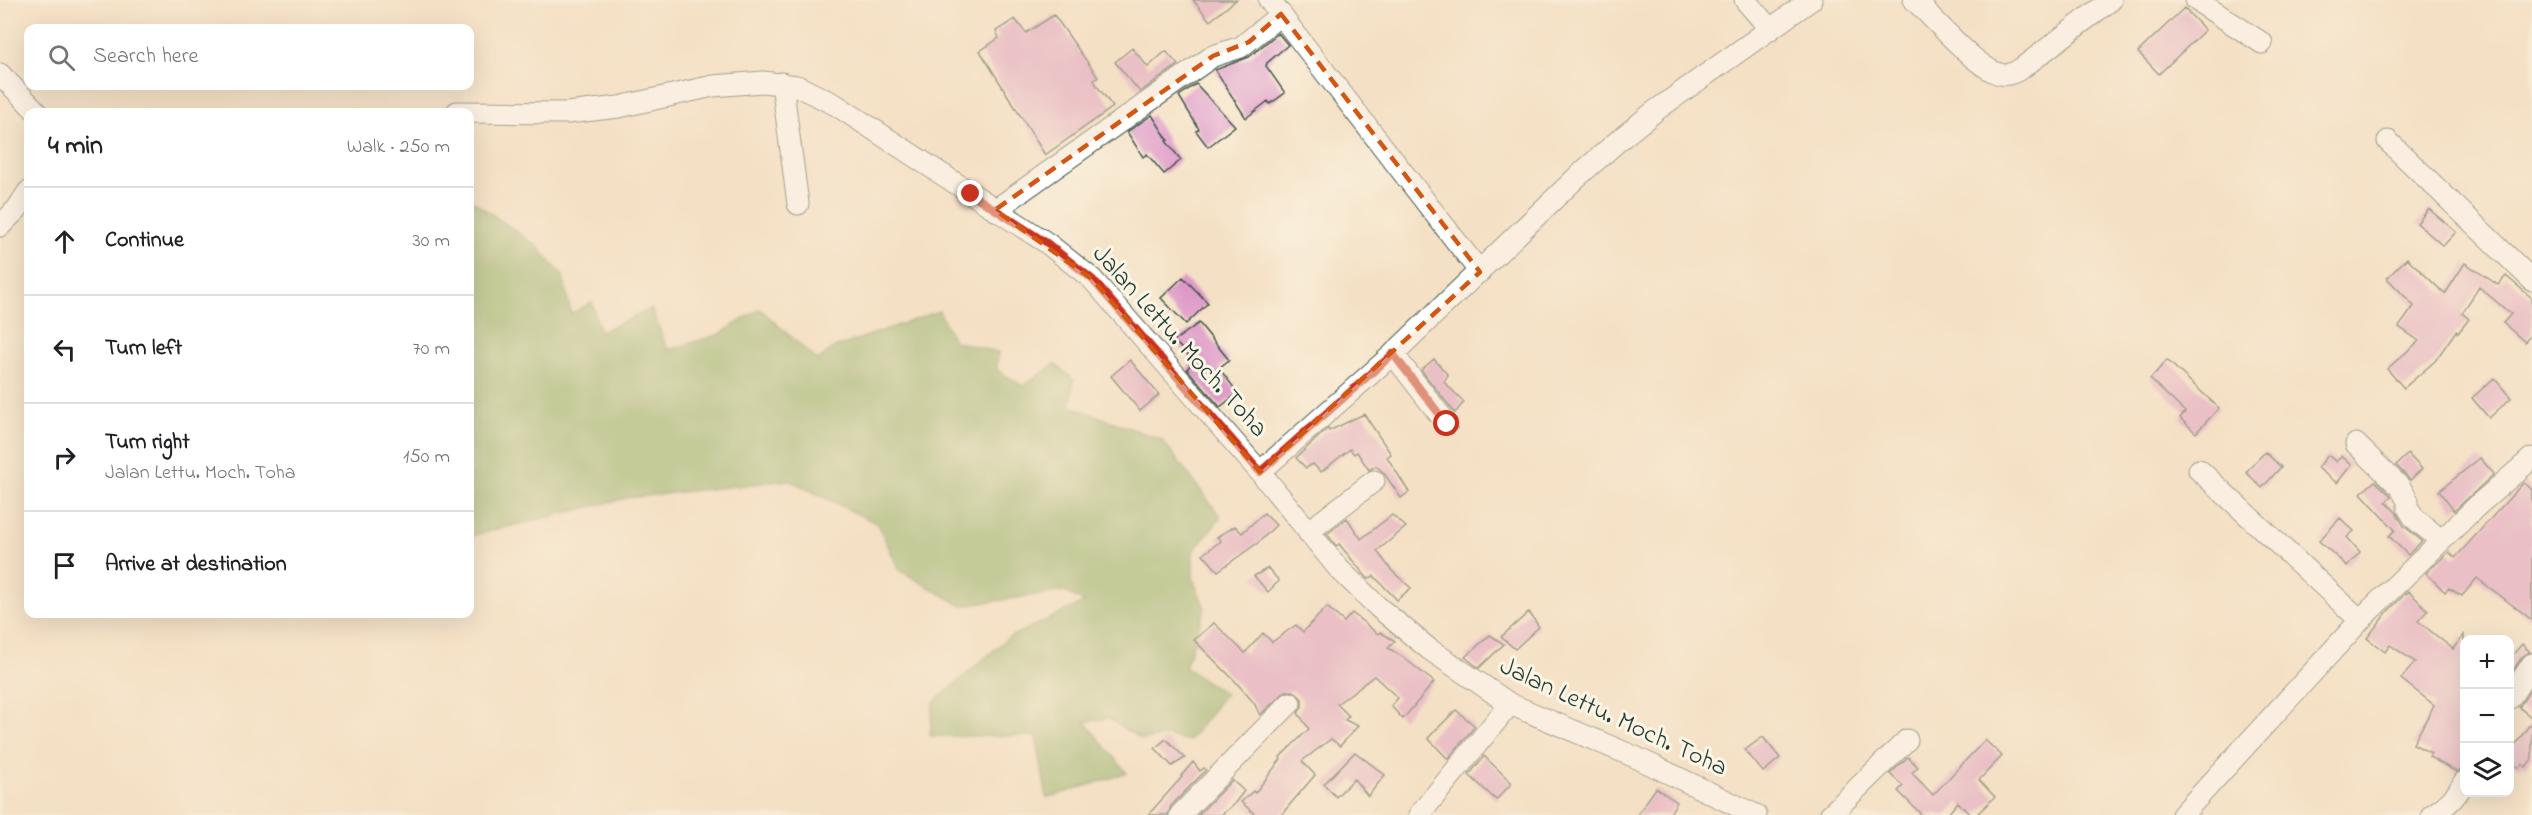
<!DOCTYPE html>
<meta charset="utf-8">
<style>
body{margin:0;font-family:"Indie Flower",sans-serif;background:#f2f2f2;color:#202124}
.controls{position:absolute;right:18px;bottom:18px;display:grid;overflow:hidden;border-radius:12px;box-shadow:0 6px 24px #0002}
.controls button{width:54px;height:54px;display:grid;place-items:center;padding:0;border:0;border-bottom:2px solid #e0e0e0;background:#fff;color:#202124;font:30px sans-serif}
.stop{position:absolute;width:18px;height:18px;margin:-14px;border:4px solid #c8321e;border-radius:50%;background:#fff}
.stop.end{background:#c8321e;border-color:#fff;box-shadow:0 2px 6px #0008}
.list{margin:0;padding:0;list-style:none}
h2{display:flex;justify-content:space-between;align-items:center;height:78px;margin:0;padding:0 24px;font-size:26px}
h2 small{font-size:20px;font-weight:400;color:#757577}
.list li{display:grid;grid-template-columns:39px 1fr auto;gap:18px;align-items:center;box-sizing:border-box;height:108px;padding:0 24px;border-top:2px solid #e0e0e0}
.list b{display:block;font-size:22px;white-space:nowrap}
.list p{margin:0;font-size:20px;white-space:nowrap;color:#757577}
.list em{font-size:20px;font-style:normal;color:#757577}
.icon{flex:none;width:33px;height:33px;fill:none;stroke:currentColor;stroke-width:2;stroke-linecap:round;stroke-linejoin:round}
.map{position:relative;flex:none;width:2532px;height:815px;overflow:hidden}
.search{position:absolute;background:#fff;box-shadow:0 6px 24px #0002;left:24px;top:24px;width:450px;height:66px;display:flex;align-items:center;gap:15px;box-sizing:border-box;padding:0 21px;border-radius:12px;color:#757577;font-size:22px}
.panel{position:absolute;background:#fff;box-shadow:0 6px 24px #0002;left:24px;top:108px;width:450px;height:510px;border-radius:12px}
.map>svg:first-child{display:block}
.forest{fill:#8cb065;stroke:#56764c;stroke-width:1.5}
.building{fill:#de98c8}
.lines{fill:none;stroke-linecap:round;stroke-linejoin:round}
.minor-casing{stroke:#3f554a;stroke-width:23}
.minor{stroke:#fff;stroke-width:21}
.route{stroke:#c8321e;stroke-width:8}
.marked{fill:none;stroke:#d45610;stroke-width:4.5;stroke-dasharray:12 8;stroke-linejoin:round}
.labels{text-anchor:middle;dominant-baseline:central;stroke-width:6;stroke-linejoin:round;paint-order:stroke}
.street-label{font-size:26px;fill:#1f3d34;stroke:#fcf5e5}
</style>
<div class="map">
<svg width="2532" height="815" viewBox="0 0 2532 815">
<rect width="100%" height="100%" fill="#fcf5e5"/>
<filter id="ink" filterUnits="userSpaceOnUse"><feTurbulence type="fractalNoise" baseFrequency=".0167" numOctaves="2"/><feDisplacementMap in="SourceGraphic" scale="12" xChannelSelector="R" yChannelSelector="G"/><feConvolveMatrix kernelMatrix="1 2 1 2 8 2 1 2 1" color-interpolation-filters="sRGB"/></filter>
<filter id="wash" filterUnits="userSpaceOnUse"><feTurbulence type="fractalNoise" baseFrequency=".008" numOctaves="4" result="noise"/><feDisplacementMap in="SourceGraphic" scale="24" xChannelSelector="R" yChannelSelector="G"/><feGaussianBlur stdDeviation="1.35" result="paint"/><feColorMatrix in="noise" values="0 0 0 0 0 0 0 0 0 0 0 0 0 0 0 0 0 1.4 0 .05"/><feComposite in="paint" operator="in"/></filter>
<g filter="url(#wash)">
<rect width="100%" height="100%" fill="#f4e0c4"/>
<path class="forest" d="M470,199l67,47 26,30 8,38 21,-12 8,30 51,-23 17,41 52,-16 40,-25 58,52 13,-12 108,-38 15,30 44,11 -1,18 26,16 32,-22 19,16 -4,26 92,34 59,77 -28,34v28l12,29 -20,59 40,27 -36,47 -20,-5 -27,4 -34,-22 -23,4 42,51 -80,25 -11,-62h-106l3,-33 75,-65 77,-36 -22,-11 -101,15 -63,-36 -21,-46 -89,-44 -162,18 -157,38z"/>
<g id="blocks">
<path class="building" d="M1193,0h43l-26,21z
M2184,8l21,22 -46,44 -21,-22z
M1054,15l44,62 -4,3 3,6 16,21 -68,48 -65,-104 19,-13 -3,-7 19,-12 11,14z
M1278,33l10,12 -21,18 -1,3 19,27 -15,11 -2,-3 -22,17 -31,-48 34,-13z
M1132,48l16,19 18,-16 12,14 -38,27 -25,-30z
M1196,84l39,42 -27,21 -12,-16 3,-2 -20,-33z
M1152,115l16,25 -2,1 15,19 -17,14 -17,-20 -4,3 -16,-25z
M2429,209l27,23 -13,14 -26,-23z
M2407,258l38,36 20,-31 33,22 8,-9 26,22v35l-7,9 -22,-19 8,-9 -32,-27 -17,26 7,6 -11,14 -2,-2 -21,30 -31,27 -17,-19 32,-28 -20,-14 15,-21 -27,-28z
M1183,277l25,26 -22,21 -25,-26z
M1199,323l30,37 -10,8 19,25 -18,14 -33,-38 7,-8 -20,-20z
M1434,359l14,16 -4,7 20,20 -9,11 -34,-43z
M1130,360l29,35 -19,16 -29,-35z
M2167,360l52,48 -23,25 -16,-15 5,-6 -35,-33z
M2494,378l17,20 -22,20 -17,-20z
M1364,414l27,40 -4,3 22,35 -8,6 -17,-25 -8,-7 -7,4 -12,-18 -3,2 -4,-5 -29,23 -8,-8 -7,4 -10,-10 32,-30 1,3z
M2265,452l16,15 -19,21 -16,-16z
M2408,454l14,15 -12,11 -14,-15z
M2328,455l8,7 5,-6 11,8 -15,19 -19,-15z
M2480,458l14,16 -40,37 -15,-20z
M2375,481l15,14 1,2 -5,5 10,10 8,14 18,15 -14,14 -19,-19 6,-6 -34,-37z
M2524,482l8,8v130l-55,-42 -15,18 -13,-8 -4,4 -19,-19 23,-21 6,6z
M1264,513l12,12 -17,17 -41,29 -15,-17 18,-13 -4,-4 18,-11 7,7z
M1392,515l14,12 -29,24 15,20 19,17 -14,12 -23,-24 -6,3 -29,-35 -3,2 -9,-12 20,-16 14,21z
M2340,518l14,13 -7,6 13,15 -13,14 -28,-25z
M1268,568l11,13 -11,11 -14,-16z
M2408,591l20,19 -10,11 35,28 11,-14v130l-2,5 -5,2 -28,-15 2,-4 -18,-9 21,-39 -33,-26 14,-17 -25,-17 -5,7 -18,-14 21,-27z
M1327,607l17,15 8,-9 26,21 2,-2 15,9 -7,7 15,9 31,25 -31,37 -12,-13 7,-8 -24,-22 -37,28 12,12 -4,4 13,6 -18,20 -9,-7 -29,22 13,14 -34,40h-25l-15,-13 12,-11 2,2 26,-34 -1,-2 29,-28 -11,-16 4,-6v-8l-8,-8h-8l-26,24 -6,-12 -19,-22 -41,-41 20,-17 31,30 18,-20 9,9 24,-17 7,7z
M1529,612l10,15 -24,22 -14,-12z
M1490,635l14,9 -25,24 -14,-11z
M2522,644l8,8 -8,5 -12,18v-17z
M2532,687v31l-13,-11z
M1456,710l19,16 -27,33 -20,-21z
M2532,721v38l-6,8 -4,-3 -3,4 -9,-7v-9z
M1763,737l17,21 -17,14 -18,-22z
M1166,739l19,19 -13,8 -17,-18z
M1985,740l17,16 -23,24 16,17 -19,18h-6l-12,-13 -11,13h-25l-24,-24 5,-5 -13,-12 18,-17 10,10 -6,6 21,22z
M1355,752l30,23 -17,21 -14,-17 -18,18 -12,-13z
M1484,756l28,27 -16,17 -27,-25z
M1193,762l7,9 4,-3 2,2 -35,36 -3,9h-20l34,-38 -1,-1z
M1232,780l12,11 -10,13 -13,11h-23z
M1656,788l21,14 -8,13h-32z"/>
</g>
</g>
<g filter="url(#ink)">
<use href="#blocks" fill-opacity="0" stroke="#3f554a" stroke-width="1.5"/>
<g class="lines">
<defs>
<path id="minor" d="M1269,0l211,272
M1745,0l25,29
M1914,0c20,18 62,68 86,74 7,2 16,-2 22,-6l89,-68
M2196,0l66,43
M0,74l37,38
M782,83l16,121
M457,112l110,1 52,-6 94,-21 50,-4 34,4 39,19 211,138 45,36 168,193 79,97 39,38 51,42 81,55 125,53 121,58
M2388,141l144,139
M995,210l218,-154 28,-9 40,-33
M0,226l17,-17 11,-17
M1393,354l54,70
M2356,444l44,43 8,14v7l7,11 26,21
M2199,470l161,150
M1260,472l133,-118 184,-177 41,-36 37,-30 156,-111
M1308,532l66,-51
M2510,698l22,-34
M1180,815l110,-112
M1419,815l91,-111
M1830,815l77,-75
M2182,815l185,-202 111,-108 54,-47
M2432,815c14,-8 25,-19 32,-33"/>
</defs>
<use href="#minor" class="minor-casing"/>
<use href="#minor" class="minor"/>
</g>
</g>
<g class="lines" filter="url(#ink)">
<path class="route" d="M971,194l76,49 45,36 168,193 133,-118 54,70"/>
</g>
<path d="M0 0H2532V815H0ZM1281,14l199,258 -220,200 -168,-193 -97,-69 218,-154 36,-14z" fill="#f4e0c4" fill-opacity=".55" fill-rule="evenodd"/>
<path class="marked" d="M1281,14l199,258 -220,200 -168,-193 -97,-69 218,-154 36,-14z"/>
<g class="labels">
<g class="street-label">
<text transform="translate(1179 342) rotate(48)">Jalan Lettu. Moch. Toha</text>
<text transform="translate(1613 718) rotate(25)">Jalan Lettu. Moch. Toha</text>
</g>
</g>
</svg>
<div class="controls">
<button>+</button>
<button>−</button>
<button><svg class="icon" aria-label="layers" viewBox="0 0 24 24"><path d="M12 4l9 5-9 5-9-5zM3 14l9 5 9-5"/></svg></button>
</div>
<div class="stop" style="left:1447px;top:424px"></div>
<div class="stop end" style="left:971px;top:194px"></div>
<div class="search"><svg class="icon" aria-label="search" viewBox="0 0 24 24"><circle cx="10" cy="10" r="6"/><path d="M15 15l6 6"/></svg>Search here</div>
<section class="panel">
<h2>4 min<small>Walk · 250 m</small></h2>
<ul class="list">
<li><svg class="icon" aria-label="ahead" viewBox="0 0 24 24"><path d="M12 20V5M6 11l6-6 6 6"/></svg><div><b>Continue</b></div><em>30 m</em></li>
<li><svg class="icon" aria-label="left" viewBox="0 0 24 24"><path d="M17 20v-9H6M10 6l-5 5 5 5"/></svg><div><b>Turn left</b></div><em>70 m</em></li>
<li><svg class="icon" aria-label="right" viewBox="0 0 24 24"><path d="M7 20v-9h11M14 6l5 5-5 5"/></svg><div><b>Turn right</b><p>Jalan Lettu. Moch. Toha</p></div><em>150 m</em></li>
<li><svg class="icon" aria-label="arrive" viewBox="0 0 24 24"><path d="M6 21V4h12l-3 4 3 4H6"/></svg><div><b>Arrive at destination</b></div></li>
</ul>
</section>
</div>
